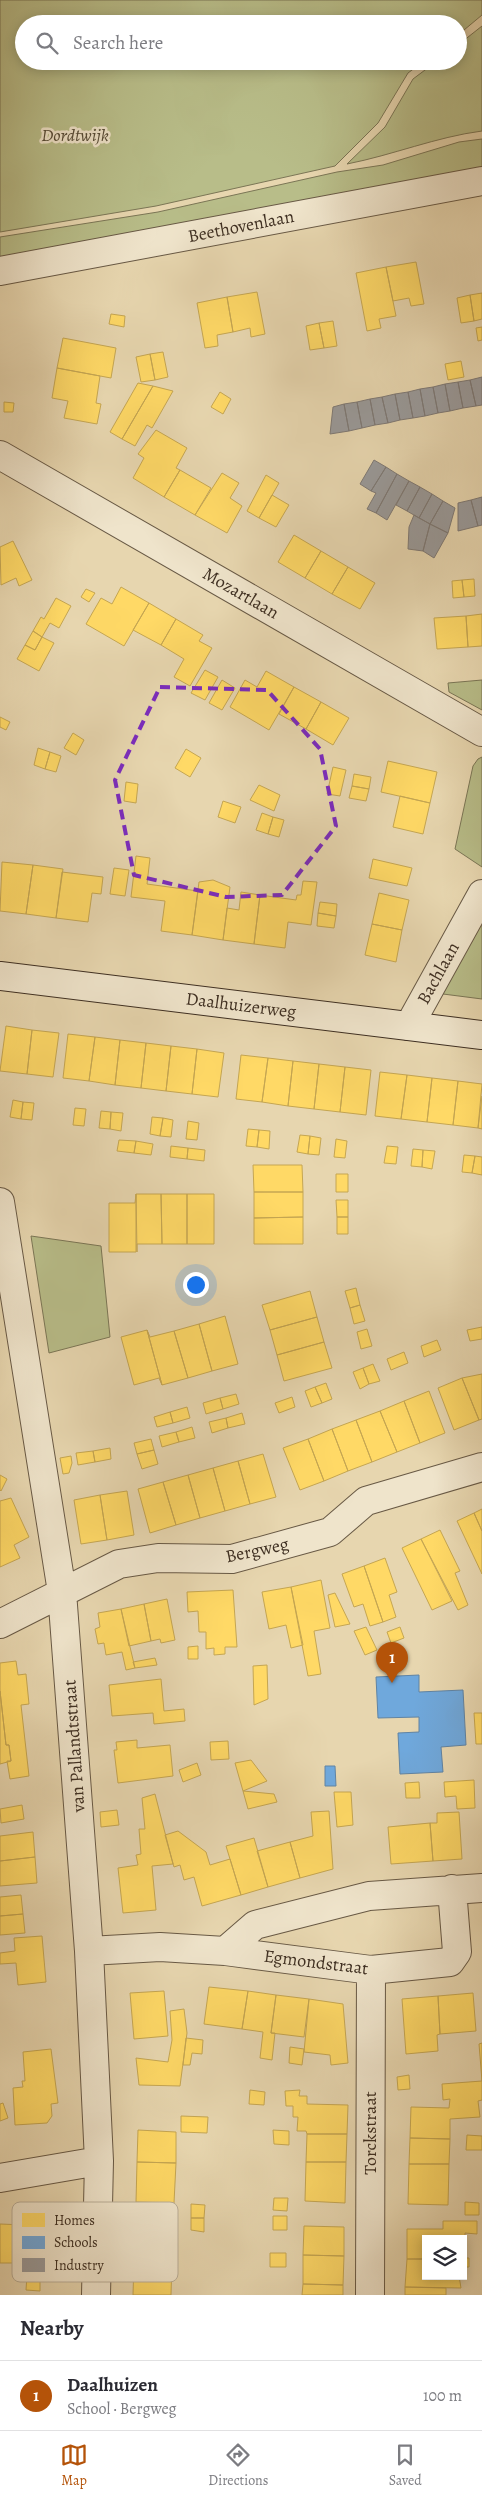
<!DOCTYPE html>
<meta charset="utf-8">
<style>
body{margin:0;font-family:Alegreya,serif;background:#f2f2f3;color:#2b2b33}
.controls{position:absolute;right:15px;bottom:15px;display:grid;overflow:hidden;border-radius:0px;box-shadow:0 2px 12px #0003}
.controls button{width:45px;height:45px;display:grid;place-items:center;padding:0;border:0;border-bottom:1px solid #e1e1e2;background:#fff;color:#2b2b33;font:25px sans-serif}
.you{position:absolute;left:195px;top:1284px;width:18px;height:18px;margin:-12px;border:4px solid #fff;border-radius:50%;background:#1a73e8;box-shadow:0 0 0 8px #1a73e833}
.badge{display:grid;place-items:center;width:32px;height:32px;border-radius:50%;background:#b45309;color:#fff;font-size:16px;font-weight:700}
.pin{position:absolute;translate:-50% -41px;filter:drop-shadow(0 1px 2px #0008)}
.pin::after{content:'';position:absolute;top:26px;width:18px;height:15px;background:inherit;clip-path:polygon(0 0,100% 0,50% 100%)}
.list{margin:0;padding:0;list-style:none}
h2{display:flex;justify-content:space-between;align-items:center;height:65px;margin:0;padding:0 20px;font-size:21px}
h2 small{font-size:16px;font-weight:400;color:#7c7c81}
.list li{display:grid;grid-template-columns:32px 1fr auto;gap:15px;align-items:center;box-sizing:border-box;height:70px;padding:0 20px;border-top:1px solid #e1e1e2}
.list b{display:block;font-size:19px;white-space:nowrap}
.list p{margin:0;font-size:16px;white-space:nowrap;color:#7c7c81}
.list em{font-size:16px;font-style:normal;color:#7c7c81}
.icon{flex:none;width:28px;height:28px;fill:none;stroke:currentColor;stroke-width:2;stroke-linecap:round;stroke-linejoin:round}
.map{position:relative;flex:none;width:482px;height:2295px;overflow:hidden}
.search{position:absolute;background:#fff;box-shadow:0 2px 12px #0003;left:15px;right:15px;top:15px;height:55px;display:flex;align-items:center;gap:12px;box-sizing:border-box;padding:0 18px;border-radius:28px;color:#7c7c81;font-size:19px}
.sheet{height:135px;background:#fff}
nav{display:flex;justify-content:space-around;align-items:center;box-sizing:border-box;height:70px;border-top:1px solid #e1e1e2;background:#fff;font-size:14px;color:#7c7c81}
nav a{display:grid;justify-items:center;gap:2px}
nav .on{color:#b45309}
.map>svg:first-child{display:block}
.green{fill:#b8bd89;stroke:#7b7656}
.homes{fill:#ffd966;stroke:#c5a652}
.schools{fill:#6fa8dc;stroke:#6084a4}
.industry{fill:#999;stroke:#7e7975}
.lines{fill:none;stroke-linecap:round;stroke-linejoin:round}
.minor-casing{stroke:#685945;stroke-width:30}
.secondary-casing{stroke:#3e2f22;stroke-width:30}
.minor{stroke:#efe4cb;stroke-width:28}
.secondary{stroke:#efe4cb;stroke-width:28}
.marked{fill:none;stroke:#7b2cbf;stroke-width:4;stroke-dasharray:10 6;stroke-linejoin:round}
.labels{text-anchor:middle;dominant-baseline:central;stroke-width:5;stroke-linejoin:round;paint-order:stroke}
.park-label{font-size:18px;font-style:italic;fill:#564b37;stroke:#efe4cb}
.street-label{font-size:18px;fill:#3e2f22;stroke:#efe4cb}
.key{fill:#efe4cb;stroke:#baae98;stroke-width:1}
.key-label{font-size:14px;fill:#3e2f22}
</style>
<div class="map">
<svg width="482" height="2295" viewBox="0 0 482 2295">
<rect width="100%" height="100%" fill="#e7d6af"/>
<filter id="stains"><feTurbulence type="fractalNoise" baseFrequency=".004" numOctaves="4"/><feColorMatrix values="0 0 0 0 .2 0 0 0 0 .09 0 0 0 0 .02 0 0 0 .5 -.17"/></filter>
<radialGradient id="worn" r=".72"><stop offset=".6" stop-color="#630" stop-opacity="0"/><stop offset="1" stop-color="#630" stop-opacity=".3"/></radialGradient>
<path class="green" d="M0,0h482v15l-24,20v-11h-434v37h400l-16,12 -30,50 -43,43 -179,40 -156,26z
M482,26v105c-46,6 -89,24 -135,33l38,-37 28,-48 24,-18h21v-16z
M482,139v28l-482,93v-23l158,-25 179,-40 46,-7 76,-23z
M482,680v30l-33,-18 -1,-9z
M482,757v110l-27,-18 18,-83 5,-7z
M478,924l4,2v73l-39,-5 1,-8z
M31,1236l70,10 9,91 -61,16z"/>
<path class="homes" d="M416,262l8,42 -13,2 -2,-8 -16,3 -7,-34z
M386,267l10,49 -17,3 2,9 -14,3 -11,-58z
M257,292l8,42 -14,3 -1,-9 -17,4 -6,-35z
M482,293v26l-8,2 -4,-26z
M470,295l4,26 -13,2 -4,-25z
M227,297l6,35 -16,3 1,11 -13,2 -8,-45z
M111,314l14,2 -1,11 -15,-3z
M333,321l4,25 -13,2 -5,-25z
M319,323l5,25 -14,2 -4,-24z
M482,327v13l-4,1 -2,-13z
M63,338l53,10 -5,30 -54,-10z
M163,352l5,25 -13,3 -5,-26z
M150,354l5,26 -14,2 -5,-25z
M461,361l3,16 -16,3 -3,-16z
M57,368l43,8 -4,27 5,1 -4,20 -33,-6 4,-17 -16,-3z
M138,383l15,3 -31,53 -12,-7z
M153,386l20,5 -21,37 -5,-3 -12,21 -13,-7z
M220,392l11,7 -8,15 -12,-7z
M4,402l10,1 -1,9h-9z
M156,430l31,18 -11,20 4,2 -16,27 -31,-19 11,-20 -6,-4z
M180,470l31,18 -16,27 -31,-18z
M222,473l17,10 -9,15 12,8 -15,27 -32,-18z
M266,475l13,8 -20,35 -12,-7z
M272,495l17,10 -13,22 -17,-9z
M294,535l27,16 -16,27 -27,-16z
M13,541l19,39 -13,6 -3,-8 -15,7 -1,-38z
M321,551l27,16 -16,27 -27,-16z
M348,567l27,16 -15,26 -28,-15z
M474,579l1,17 -11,1 -2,-17z
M462,580l2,17 -11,1 -1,-17z
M121,587l28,16 -25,43 -38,-22 15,-26 11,6z
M86,589l9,4 -6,9 -8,-5z
M56,598l15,8 -12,22 -9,-5 -8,14 -9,-6 8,-14 3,2z
M149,603l27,16 -15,26 -28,-15z
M482,614v32l-14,1 -2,-31z
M466,616l2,31 -31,2 -3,-31z
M176,619l27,16 -4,6 13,7 -22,38 -16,-9 10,-18 -23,-14z
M33,631l9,6 -7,13 -10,-5z
M42,637l12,6 -15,28 -22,-12 8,-14 10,5z
M205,670l13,7 -13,23 -14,-7z
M266,671l28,16 -25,43 -39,-23 15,-27 12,7z
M222,680l13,8 -13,22 -13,-7z
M294,687l27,15 -15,27 -27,-15z
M321,702l28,16 -16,27 -27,-16z
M0,717l10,5 -4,8 -6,-3z
M73,733l11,7 -8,15 -12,-7z
M38,748l12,4 -5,17 -11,-4z
M186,749l15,9 -11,19 -15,-9z
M50,752l11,4 -5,16 -11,-3z
M388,761l49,11 -7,31 -49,-11z
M333,767l13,3 -6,26 -13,-2z
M354,774l17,3 -2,12 -17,-3z
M126,782l12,2 -2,19 -12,-2z
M259,785l21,10 -6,16 -24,-11z
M352,786l17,3 -3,12 -17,-3z
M400,796l30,7 -7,31 -30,-7z
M223,801l18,6 -6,16 -17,-6z
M262,813l11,4 -5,17 -12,-4z
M273,817l11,3 -5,17 -11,-3z
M136,856l14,2 -3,26 51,7 -6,44 -31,-4 4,-30 -34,-4z
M373,859l39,9 -5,18 -38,-8z
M2,862l31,3 -7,49 -26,-3z
M33,865l30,4 -7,49 -30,-4z
M114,868l15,2 -4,26 -15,-2z
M62,872l41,5 -2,17 -9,-1 -4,29 -32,-4z
M213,880l17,7 -7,53 -31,-5 7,-53z
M303,881l14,1 -6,43 -23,-3 -3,26 -31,-4 6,-49 36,5 1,-5h4z
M241,892l19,3 -6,49 -31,-4 4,-32 12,2z
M379,893l30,7 -7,30 -30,-6z
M320,902l17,2 -1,12 -18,-3z
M318,913l18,3 -2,12 -17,-2z
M372,924l30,6 -6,32 -31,-7z
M6,1026l26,4 -5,44 -27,-3z
M32,1030l27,3 -6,44 -26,-3z
M68,1034l27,3 -6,44 -26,-3z
M95,1037l25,3 -5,45 -26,-4z
M120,1040l26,3 -5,45 -26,-3z
M146,1043l25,3 -5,45 -25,-3z
M171,1046l26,3 -5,45 -26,-3z
M197,1049l27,4 -6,44 -26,-3z
M241,1055l27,3 -6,44 -26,-3z
M268,1058l25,3 -5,45 -26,-4z
M293,1061l26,3 -5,45 -26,-3z
M319,1064l26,3 -5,45 -26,-3z
M345,1067l26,3 -5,45 -26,-3z
M380,1072l27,3 -6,44 -26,-3z
M407,1075l25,3 -5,44 -26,-3z
M432,1078l26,3 -5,44 -26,-3z
M458,1081l24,3 -4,44 -25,-3z
M482,1096v33l-4,-1z
M13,1100l10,2 -2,17 -11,-2z
M23,1102l11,1 -2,17 -11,-1z
M75,1108l11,1 -2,17 -11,-1z
M101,1111l10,1 -1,17 -11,-1z
M111,1112l12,1 -2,18 -11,-2z
M152,1117l11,1 -3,18 -10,-2z
M163,1118l10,2 -2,17 -11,-1z
M188,1121l11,2 -2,17 -11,-1z
M248,1129l11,1 -2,17 -11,-1z
M259,1130l11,1 -1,18 -12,-2z
M300,1135l10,1 -2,18 -11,-2z
M310,1136l11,2 -2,17 -11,-1z
M336,1139l11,2 -2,17 -11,-1z
M119,1140l17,1 -2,12 -17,-2z
M136,1141l17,3 -2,11 -17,-2z
M171,1146l17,2 -1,11 -17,-2z
M387,1146l11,1 -2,17 -12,-1z
M188,1148l17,2 -1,11 -17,-2z
M413,1149l10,1 -1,17 -11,-1z
M423,1150l12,1 -3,18 -10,-2z
M464,1155l11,1 -3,17 -10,-1z
M475,1156l7,1v18l-10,-2z
M253,1165h49l1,27h-49z
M336,1174h12v18h-12z
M254,1192h49v25l-49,1z
M136,1194h25l1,50h-25v8z
M136,1194v58h-27v-49h26z
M161,1194h26v50h-25z
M187,1194h27v50h-27z
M336,1200h12v17h-11z
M303,1217v27h-49v-26z
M337,1217h11v17h-11z
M356,1288l4,17 -10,3 -5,-17z
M310,1291l7,26 -47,13 -8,-25z
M360,1305l5,16 -11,3 -4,-16z
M225,1316l13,48 -26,7 -13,-47z
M317,1317l7,25 -47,13 -7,-25z
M199,1324l13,47 -24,7 -14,-47z
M482,1327v12l-12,2 -3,-11z
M367,1329l5,17 -11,3 -4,-17z
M147,1330l3,7 24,-6 14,47 -26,7z
M147,1330l15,55 -3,-7 -25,7 -13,-48z
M437,1340l4,10 -17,7 -3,-11z
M324,1342l8,26 -48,13 -7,-26z
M404,1352l4,11 -17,7 -4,-11z
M373,1364l7,17 -11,3 -6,-16z
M363,1368l6,16 -9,5 -7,-17z
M482,1374v45l-3,1 -17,-42z
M462,1378l17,42 -25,10 -16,-42z
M326,1383l6,16 -10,4 -7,-16z
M315,1387l7,16 -11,4 -6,-16z
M429,1391l16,42 -25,10 -16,-42z
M236,1394l3,10 -16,5 -3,-11z
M292,1397l3,10 -16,6 -4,-10z
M220,1398l3,11 -17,5 -3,-11z
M404,1401l16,42 -23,9 -17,-41z
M187,1407l3,11 -17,5 -3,-11z
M380,1411l17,41 -25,10 -16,-42z
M170,1412l3,11 -16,4 -3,-10z
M242,1413l3,11 -17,4 -2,-10z
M226,1418l2,10 -16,5 -3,-11z
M356,1420l16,42 -24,9 -16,-42z
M192,1427l3,11 -16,4 -3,-10z
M332,1429l16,42 -24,10 -16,-42z
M176,1432l3,10 -17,5 -3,-11z
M151,1439l3,11 -17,4 -3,-11z
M308,1439l16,42 -24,9 -17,-42z
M110,1448l1,11 -16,3 -2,-11z
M154,1450l4,14 -16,5 -5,-15z
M93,1451l2,11 -17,3 -2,-12z
M263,1454l13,43 -26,7 -12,-43z
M71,1456l1,7 -3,10 -6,1 -3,-16z
M238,1461l12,43 -25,7 -12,-43z
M213,1468l12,43 -25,7 -12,-43z
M0,1475l7,4 -6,12 -1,-1z
M188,1475l12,43 -24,7 -13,-43z
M163,1482l13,43 -26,8 -12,-44z
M127,1491l7,44 -27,5 -7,-45z
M100,1495l7,45 -26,4 -7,-44z
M11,1498l18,39 -15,8 6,13 -20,9v-66z
M482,1509v22l-8,-18z
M474,1513l8,18v43l-25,-53z
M440,1530l20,41 -5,2 13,32 -10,5 -37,-71z
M421,1539l31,62 -20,9 -30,-62z
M385,1558l12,34 -8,3 7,22 -13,5 -19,-56z
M364,1566l19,56 -13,4 -7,-22 -9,3 -12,-33z
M321,1580l9,48 -16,3 7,43 -13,2 -17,-89z
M291,1587l12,58 -12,3 -5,-23 -17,4 -7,-37z
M233,1590l4,57h-12v7l-11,1v-7l-8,1v-17h-7l-1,-21 -10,1 -1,-20z
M335,1593l15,31 -15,3 -7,-32z
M167,1599l8,41 -14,3 -1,-4 -9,2 -7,-37z
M144,1604l7,37 -22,5 -8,-37z
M121,1609l14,59 -9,2 -4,-18 -16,3 -2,-12 -6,1 -3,-15 5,-2 -2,-14z
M366,1627l11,23 -12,5 -11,-24z
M400,1627l4,11 -13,5 -4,-11z
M198,1646v13h-10v-12z
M155,1658l2,7 -22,3 -2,-6z
M16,1661l2,14 8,-1 3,30 -8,1 8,71 -19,3 -3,-18h4l-2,-16h-3l-6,-54v-28z
M267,1665l1,34 -14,6 -1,-39z
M161,1679l3,32 20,-2 1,12 -31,3 -1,-11 -41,3 -3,-31z
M0,1691l6,54h3l2,16 -11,3z
M474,1713h8v31h-6z
M137,1740v8l33,-3 3,31 -55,7 -4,-33h3l-1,-8z
M228,1741l1,18 -18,1 -1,-18z
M251,1760l16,21 -24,10 -8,-28z
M197,1763l4,12 -18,7 -4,-12z
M474,1780l1,28 -18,1 -1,-13 -11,1 -1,-15z
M419,1782l1,16h-14l-1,-15z
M243,1791l31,3 3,8 -29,7z
M334,1792h17l2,33 -16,2z
M155,1794l18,70 -21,2 4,44 -33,3 -5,-45 20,-3 -2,-10 5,-1 -2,-25h6l-3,-31z
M22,1805l2,14 -23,4 -1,-14z
M117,1810l2,15 -18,2 -1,-15z
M329,1811l4,58 -33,9 -10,-36 23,-6 -2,-24z
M459,1812l3,47 -29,2 -3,-38h7v-10z
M430,1823l3,38 -42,3 -3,-37z
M178,1831l28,21 4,13 20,-6 11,36 -39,11 -8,-29 -10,3 -4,-15 -6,2 -9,-32z
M33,1832l2,25 -35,4v-25z
M254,1838l14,49 -27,8 -15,-49z
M290,1842l10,36 -32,9 -11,-36z
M35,1857l2,26 -37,3v-25z
M21,1895l2,19 -23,2v-19z
M23,1914l2,19 -25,2v-19z
M42,1936l4,46 -28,3 -2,-22 -16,1v-11l15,-2 -1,-13z
M209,1987l39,4 -6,38 -38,-5z
M164,1991l4,45 -34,3 -4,-46z
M248,1991l28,4 -5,38h4l-3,27 -12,-2 3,-26 -21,-3z
M473,1993l3,38 -36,3 -2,-38z
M276,1995l33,4 -5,38 -33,-4z
M438,1996l2,38 -3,1 1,16 -32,3 -4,-55z
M309,1999l34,5 5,59 -17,2 -1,-10 -26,-3z
M184,2009l3,24 -7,53 -41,-1 -3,-27 32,4 4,-22 -2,-29z
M186,2038l17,2 -1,14 -10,-1 -2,12h-7z
M482,2043v38l-3,-37z
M290,2047l14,2 -2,16 -13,-2z
M51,2049l7,54 -7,1 1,12 -5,7 -32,2 -2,-37 10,-1 -1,-6h3l-2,-29z
M409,2075l1,14 -12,1 -1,-13z
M482,2081v19l-4,1 2,16 -30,2v20l-40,-1 1,-31 38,1 1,-9 -7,1 -1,-16z
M250,2090l15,2 -1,13 -15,-1z
M300,2090l-1,6h8v8l41,1 -1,29h-40l-1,-3h-9l1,-14h-5v-11h-7l-1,-15z
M3,2103l5,15 -8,3v-17z
M181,2116l27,1 -1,16 -26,-1z
M138,2130l38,2v31l-39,-1z
M273,2130l16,1v14l-15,-1z
M307,2134h40l-1,28h-40z
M467,2135l15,1v14h-16z
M410,2138l40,1 -1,25h-40z
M137,2162l39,1 -2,40 -38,-1z
M306,2162h40l-1,41 -40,-2z
M409,2164h40l-1,41 -40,-1z
M274,2198h14l-1,13 -14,-1z
M465,2202l14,1v12h-14z
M191,2204l14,1 -1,13h-13z
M273,2216h14v14h-14z
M191,2218h13v14l-13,-2z
M443,2221h34v13l-12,-1v11l-2,-5h-37v20h-19v-30h36z
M0,2224l25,1 -1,38h-24z
M304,2226l40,1v29l-41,-1z
M270,2253h16v14h-16z
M303,2255l41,1 -1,29 -40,-1z
M463,2258h6v9h-6z
M407,2259h19v17h33l2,12 -56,-1z
M134,2261h38l-1,34h-38z
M27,2275l13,1v15l-14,-1z
M303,2284l40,1v10h-41z
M405,2287l41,1v7h-41z"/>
<path class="schools" d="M419,1675v17l44,-2 3,55 -25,2 2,25 -43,2 -2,-41 21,-1v-15l-41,1 -2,-41z
M325,1766h10l1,20h-11z"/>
<path class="industry" d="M482,377v28l-6,1 -6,-26z
M470,380l6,26 -13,2 -5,-26z
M458,382l5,26 -13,3 -5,-27z
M445,384l5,27 -12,2 -5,-26z
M433,387l5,26 -13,3 -5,-27z
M420,389l5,27 -12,2 -5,-26z
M408,392l5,26 -13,2 -5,-26z
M395,394l5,26 -12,3 -6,-26z
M382,397l6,26 -13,2 -5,-26z
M370,399l5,26 -13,3 -5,-26z
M357,402l5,26 -13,3 -5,-27z
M344,404l5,27 -19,3 3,-27z
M374,460l12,7 -15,24 -11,-7z
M386,467l11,7 -21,39 -9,-4 9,-16 -5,-2z
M397,474l12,7 -22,39 -11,-7z
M409,481l11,6 -13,24 -11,-6z
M420,487l12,7 -13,24 -12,-7z
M432,494l11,7 -13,23 -11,-6z
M482,497v28l-4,1 -7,-26z
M471,500l7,26 -20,5v-28z
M443,501l12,7 -7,25 -18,-9z
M414,515l16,9 -7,27 -15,-2 1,-22z
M430,524l18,9 -14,25 -11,-7z"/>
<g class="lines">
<defs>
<path id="minor" d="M0,271l482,-90
M0,455l482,277
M409,1026l73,-132
M0,1202l62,390 27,359 10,210 -3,134
M0,1624l119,-60 39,-6 74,1 98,-27 36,-31 116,-34
M89,1951l71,-4 65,4 146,19 79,-8 7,-10 -5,-63
M225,1951l30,-26 114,-29 113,-8
M0,2178l99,-17
M370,2295l1,-325"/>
<path id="secondary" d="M0,976l482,59"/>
</defs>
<use href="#minor" class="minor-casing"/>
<use href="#secondary" class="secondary-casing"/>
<use href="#minor" class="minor"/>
<use href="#secondary" class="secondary"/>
</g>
<path class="marked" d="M160,687l107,3 53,59 16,77 -54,69 -56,2 -92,-22 -19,-95z"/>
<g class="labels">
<g class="park-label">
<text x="75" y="135">Dordtwijk</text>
</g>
<g class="street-label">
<text transform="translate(241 226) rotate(-11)">Beethovenlaan</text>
<text transform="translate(241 593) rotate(30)">Mozartlaan</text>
<text transform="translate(438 973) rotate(-61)">Bachlaan</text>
<text transform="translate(241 1005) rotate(7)">Daalhuizerweg</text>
<text transform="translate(257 1550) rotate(-12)">Bergweg</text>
<text transform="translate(74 1746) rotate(-94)">van Pallandtstraat</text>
<text transform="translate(316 1962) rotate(7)">Egmondstraat</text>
<text transform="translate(370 2133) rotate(-90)">Torckstraat</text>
</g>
</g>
<rect x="12" y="2202" width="166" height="80" rx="8" class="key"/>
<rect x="22" y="2213" width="23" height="14" fill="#ffd966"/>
<rect x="22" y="2236" width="23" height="13" fill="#6fa8dc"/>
<rect x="22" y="2258" width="23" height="14" fill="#999"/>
<g class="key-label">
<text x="54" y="2225">Homes</text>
<text x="54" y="2247">Schools</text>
<text x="54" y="2270">Industry</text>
</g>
<rect width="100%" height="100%" filter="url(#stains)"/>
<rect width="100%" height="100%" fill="url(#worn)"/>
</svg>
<div class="controls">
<button><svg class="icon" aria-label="layers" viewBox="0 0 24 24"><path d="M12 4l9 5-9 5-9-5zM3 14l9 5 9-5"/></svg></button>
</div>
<div class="you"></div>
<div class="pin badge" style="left:392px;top:1683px">1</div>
<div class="search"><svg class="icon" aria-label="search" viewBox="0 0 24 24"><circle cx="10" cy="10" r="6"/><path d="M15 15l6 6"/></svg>Search here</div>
</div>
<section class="sheet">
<h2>Nearby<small></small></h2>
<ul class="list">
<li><span class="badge">1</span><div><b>Daalhuizen</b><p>School · Bergweg</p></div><em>100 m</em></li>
</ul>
</section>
<nav>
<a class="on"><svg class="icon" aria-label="map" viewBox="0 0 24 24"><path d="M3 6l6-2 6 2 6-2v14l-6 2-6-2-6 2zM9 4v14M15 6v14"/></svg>Map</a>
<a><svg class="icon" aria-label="directions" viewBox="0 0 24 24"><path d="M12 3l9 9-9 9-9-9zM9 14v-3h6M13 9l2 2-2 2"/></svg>Directions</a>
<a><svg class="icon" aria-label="saved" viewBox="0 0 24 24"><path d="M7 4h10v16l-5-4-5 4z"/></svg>Saved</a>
</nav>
